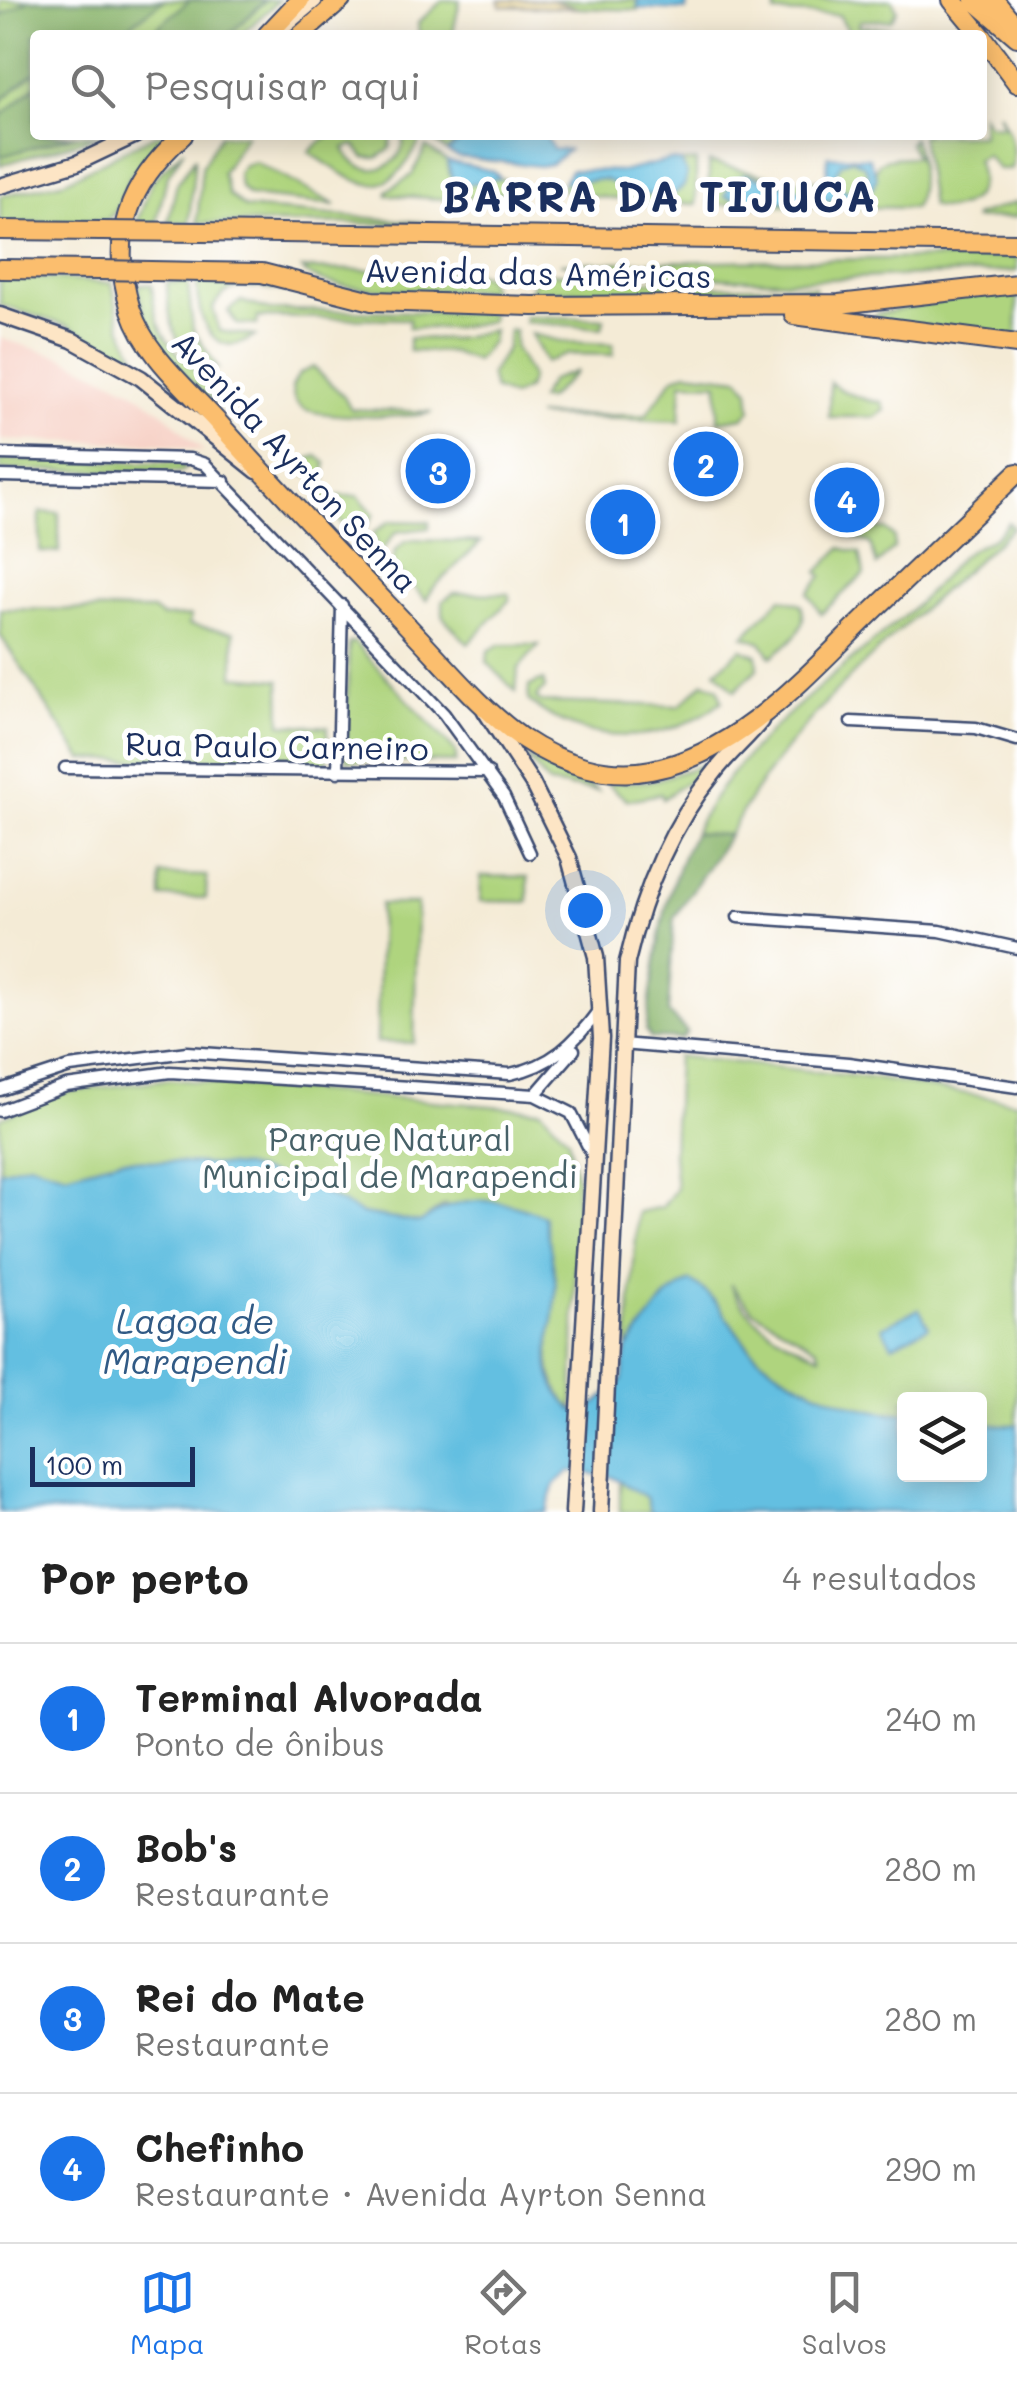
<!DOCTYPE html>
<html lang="pt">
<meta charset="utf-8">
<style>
body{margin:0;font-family:Mali,sans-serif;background:#f2f2f2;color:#222}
.controls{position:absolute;right:30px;bottom:30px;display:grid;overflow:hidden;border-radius:10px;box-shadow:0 5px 25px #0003}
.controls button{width:90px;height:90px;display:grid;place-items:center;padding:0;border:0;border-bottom:2px solid #e0e0e0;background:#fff;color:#222;font:50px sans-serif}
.scale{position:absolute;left:30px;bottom:25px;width:165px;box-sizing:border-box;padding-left:10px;border:5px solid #1b2f5e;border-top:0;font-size:28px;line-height:35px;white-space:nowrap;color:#1b2f5e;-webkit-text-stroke:8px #fff;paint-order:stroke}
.you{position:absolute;left:585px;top:910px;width:35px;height:35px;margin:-25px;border:8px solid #fff;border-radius:50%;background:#1a73e8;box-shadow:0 0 0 15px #1a73e833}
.badge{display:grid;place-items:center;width:65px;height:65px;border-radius:50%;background:#1a73e8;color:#fff;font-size:32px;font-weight:700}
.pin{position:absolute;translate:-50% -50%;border:5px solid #fff;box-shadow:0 2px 10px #0006}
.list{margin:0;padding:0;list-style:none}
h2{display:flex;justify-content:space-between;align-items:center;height:130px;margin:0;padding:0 40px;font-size:42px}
h2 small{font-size:32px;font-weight:400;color:#767676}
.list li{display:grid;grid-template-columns:65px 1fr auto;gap:30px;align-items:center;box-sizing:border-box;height:150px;padding:0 40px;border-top:2px solid #e0e0e0}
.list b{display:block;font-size:38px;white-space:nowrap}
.list p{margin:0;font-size:32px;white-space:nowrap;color:#767676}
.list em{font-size:32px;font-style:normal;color:#767676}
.icon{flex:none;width:55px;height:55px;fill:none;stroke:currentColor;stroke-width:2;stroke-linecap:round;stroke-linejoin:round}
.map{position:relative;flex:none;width:1017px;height:1512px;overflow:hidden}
.search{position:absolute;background:#fff;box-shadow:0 5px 25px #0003;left:30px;right:30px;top:30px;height:110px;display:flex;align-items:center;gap:25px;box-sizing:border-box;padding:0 35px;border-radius:10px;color:#767676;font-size:38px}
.sheet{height:730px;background:#fff}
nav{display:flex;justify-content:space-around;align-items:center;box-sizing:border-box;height:140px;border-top:2px solid #e0e0e0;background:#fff;font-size:28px;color:#767676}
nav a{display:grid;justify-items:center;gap:5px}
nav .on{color:#1a73e8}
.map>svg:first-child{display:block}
.built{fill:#f7d1c6}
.green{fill:#afd47e;stroke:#65826e;stroke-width:2.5;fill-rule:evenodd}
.forest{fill:#8bb66d;stroke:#537266;stroke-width:2.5}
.sand{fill:#eeda9e;stroke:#84847e;stroke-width:2.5}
.water{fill:#63bfe1;stroke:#3f77a0;stroke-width:2.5;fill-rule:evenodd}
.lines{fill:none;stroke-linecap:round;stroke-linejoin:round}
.street-casing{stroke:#3c4b70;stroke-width:15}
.secondary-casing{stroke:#3c4b70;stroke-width:19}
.highway-casing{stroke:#3c4b70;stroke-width:22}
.street{stroke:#fff;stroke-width:10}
.secondary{stroke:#fde5c5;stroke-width:14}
.highway{stroke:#fbbe6e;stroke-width:18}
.highway-bridge-casing{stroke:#3c4b70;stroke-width:22;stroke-linecap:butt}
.highway-bridge{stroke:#fbbe6e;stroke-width:18}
.labels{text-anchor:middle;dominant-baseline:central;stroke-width:10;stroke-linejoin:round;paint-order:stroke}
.street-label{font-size:32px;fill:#1b2f5e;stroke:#fff}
.park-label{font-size:32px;fill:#476168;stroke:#fff}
.water-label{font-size:35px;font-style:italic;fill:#315a85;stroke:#fff}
.district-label{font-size:42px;font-weight:bold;letter-spacing:2.5px;fill:#1b2f5e;stroke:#fff}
</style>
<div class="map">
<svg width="1017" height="1512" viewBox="0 0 1017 1512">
<rect width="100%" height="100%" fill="#fff"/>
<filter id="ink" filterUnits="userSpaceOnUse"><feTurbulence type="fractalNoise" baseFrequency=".01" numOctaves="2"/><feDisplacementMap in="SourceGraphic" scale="20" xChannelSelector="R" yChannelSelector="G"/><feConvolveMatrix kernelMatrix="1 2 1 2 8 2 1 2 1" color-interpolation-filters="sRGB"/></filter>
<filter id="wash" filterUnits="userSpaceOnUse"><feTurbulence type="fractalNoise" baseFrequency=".0048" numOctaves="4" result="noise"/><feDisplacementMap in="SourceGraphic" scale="40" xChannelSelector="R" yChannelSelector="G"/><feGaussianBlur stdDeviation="2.25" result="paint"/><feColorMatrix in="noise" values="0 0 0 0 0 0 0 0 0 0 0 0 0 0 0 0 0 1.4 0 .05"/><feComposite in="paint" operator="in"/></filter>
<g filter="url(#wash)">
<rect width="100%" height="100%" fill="#f4ebd6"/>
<path class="built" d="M0,338l64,20 68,32 33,24 39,38 -43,-9 -161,-3z"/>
<path class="green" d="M0,0h279l-38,35h-206v100h66l-101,30z
M443,0h17l-7,33 -34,2 -1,-12z
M550,0h87l1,10 -60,-2z
M776,0h116l5,10 -6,10 -31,1 -1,5 56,3 8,6h-72l-12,-20 -64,-2z
M998,112c11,18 19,37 13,57h-13l-12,-14 -10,5c15,35 -12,55 -45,46l-10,-71h61v-20l6,9 15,2z
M155,135h12l-37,41 -13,34 -10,10 -107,4v-28l65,-15z
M220,135h26l-24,38 7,22 16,13 200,16 -248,-1 5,-57z
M329,135h63l-2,14 -13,9 -13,-1 -9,-12 -11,3c14,35 61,24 60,-13l18,3c-36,68 -58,51 -113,14z
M435,135h88c-25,9 -58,-9 -76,17l-15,-13z
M913,138c8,19 10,52 1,70l-205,-4v-42l77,18 39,1 -19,10 -56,-16 -23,22 4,2h132c23,-30 -3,-43 53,-42l-7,-14z
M426,147l21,14 3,14 14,10 36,-7 9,3 5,10 -56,9 -71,-5v-4l25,-16z
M184,149l-17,28 -11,47 -19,-1 15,-42z
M195,157l-6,66 -21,-1 9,-38z
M835 176a17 17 0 1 1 34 0a17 17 0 1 1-34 0Z
M696,161v43l-55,-1 -78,-12 -1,-8 42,-4 39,16 28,1 14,-13 -4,-21z
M255,162l81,43 -87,-9 -9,-9 -2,-14 6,-8z
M1017,202v15l-43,2v-3z
M1017,257v14l-232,10 -122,-6 -103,-12z
M302,269l169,3 15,4 6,14c-37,0 -169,7 -190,-21z
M553,273l162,13 100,1v4l-16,4 -270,-4 9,-15z
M0,275l112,8 9,44 19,37 -72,-38 -68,-21z
M197,281h58l42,11c-29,-1 -68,-18 -84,16l6,23 36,5c-42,28 -59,-18 -58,-55z
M167,282h21l5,48 25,38c-46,-10 -50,-49 -51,-86z
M138,284l14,1c2,76 50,69 61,118 -35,-32 -72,-69 -75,-119z
M982,293h35v47l-144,-21 4,-5z
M241,301l29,9 221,3v8l-37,7h-45v-9l-151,-2 -1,8 -20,-1 -9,-13z
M525,316l79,3 -2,9 -77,-6z
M493,330l-2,12 -15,19 -24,-9 -43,-1v-13l44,1z
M509,330h6v18l16,29 -4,12 -15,8 -18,-8 -4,-14 17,-27z
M531,334l34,8 48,2v11l-44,-1 -23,8z
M313,367l31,29 7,13 81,3c-17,7 -114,6 -129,-4 -9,-5 -10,-12 -11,-21l7,-13z
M577,371l-29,28h-9l12,-19z
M687,372l53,6 9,12 2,20 -7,7 -26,4v-38l-36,-1 -2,39 -144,-5 110,-1 28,-38z
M830,382c8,8 36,20 52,20l3,8 -10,7h-46z
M317,456l9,7 -1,19 -32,-12 2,-6z
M0,460l182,3 3,6 -4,3 -181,-2z
M317,496h41l16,18 -16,27z
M40,512l19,1v39h-19z
M390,521l39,1v6l-33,4 -17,22 -6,-21z
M1008,522l5,5 -16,15c-97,89 -206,175 -268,293l-35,-2c41,-89 147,-161 219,-225 17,-15 31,-34 47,-50 17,-17 30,-10 48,-36z
M844,529h41l9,8v11l-17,17 -7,-22 -26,-9z
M405,542l9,-2 67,2 -47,45 -8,13 -34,-35 3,-14z
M841,548l19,5 4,21 -43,40 -13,-21 14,-17 -4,-4z
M454,593l55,1 1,5 -42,45 -25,-27v-16z
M781,598l20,6c9,26 -12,38 -30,53l-10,-15 -17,-6z
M0,609l153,1 9,7 29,-1 -2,9 45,7v44l46,4 1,44 47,3 -1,34 -5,4 -240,-6 -82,-124z
M354,642l102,110v10l-110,-1 3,-118z
M499,645h40l-21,24 -2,23 -29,-30 1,-11z
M741,649l16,6 1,13 -23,23 -19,-20z
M543,680l2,8 -9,10 5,4 138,4 25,-24 14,6 4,13c-57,46 -138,47 -194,-1l1,-14z
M525,756c15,9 66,27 73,35l-49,-7z
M715,761l-52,38 -2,-5 -34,6 -21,-17 46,-2z
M161,875l46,1 -1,22 -45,-1z
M481,876l47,1v25l-48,-1z
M380,904h37l-3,139 -37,-1z
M677,1056l195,22 145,24v323h-37v-25h-76v13c-42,3 -123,-32 -153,-64 -24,-25 -29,-50 -61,-68l-24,16 -39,52 11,-137 24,-5 14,-18 -3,-35zM730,1284l22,26 65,38 3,7c-37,-14 -73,-33 -90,-71z
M169,1079l372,31 27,28 9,41 -4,231c-36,-35 -23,-74 -17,-119l-111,-86 -25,18 -58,-9 -53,-28 -65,-19 -122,-8 -56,15 -37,-11 -29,8v-53l59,-25z
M620,1480l26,17 4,15h-30z"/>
<path class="forest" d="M29,0h135l-47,35h-82v37l-35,30v-86z
M190,0h76l-37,35h-81z
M35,86v49h40l-75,22v-40z
M694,833l35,2 -55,83 -6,95 19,19 -5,7 -31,-1 -5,-7c9,-68 15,-136 48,-198z"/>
<path class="sand" d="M499,0h51l28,8 -78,-2z"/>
<path class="water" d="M637,0h50l-1,10 -48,-2z
M523,135h22l8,14 15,1 -17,14 -11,2 -82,-9 -11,-5 19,-15z
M828,156l41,2 8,19 -7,16c-15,11 -126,10 -145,3l6,-16 14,-6 57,17 13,-1 12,-14zM852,159l13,7 4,10 -6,13 -11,4 -12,-5 -5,-13 6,-12z
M670,160l11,2 6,12 -3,12 -13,10 -34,-2 -33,-15 -41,4 7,-13 55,1z
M447,161l46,10 7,7 -36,7 -12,-8z
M122,1159l122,8 65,19 53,28 58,9c41,-30 79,-27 124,-7 4,25 12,53 12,77 -2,48 -24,78 17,117l23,-6 26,-24 5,-31 39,-52 24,-16c32,18 37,42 60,68 31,32 112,67 154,64v61h76v-49h37v87h-367l-4,-15 -34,-20 -42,-6 -15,13 -9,28h-546v-341l29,-8 37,11z
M919,1309l10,18 -37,18 -10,-18z"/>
</g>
<g filter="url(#ink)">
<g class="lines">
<defs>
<path id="street" d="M0,454l190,5 15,5 239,250 60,83 26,56
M0,476l224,5
M851,722l125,6 41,12
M65,768l423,4
M338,772l4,-167
M738,917l202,14 77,17
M621,1044l227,19 169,24
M0,1090l70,-23 117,-15 323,22c41,-8 65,-31 89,-64
M535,1095l39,-45
M0,1111l66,-25 104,-14 365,23 36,18 21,41"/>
<path id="secondary" d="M285,25l30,-25
M0,186l77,-23 59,-28
M0,315l72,25 69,38 116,93
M485,711l47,72 37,75 27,99 5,81 -28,474
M601,1512l26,-550c16,-69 42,-134 87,-189 14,-19 33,-34 47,-52"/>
<path id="highway" d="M952,0l29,35
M974,0l43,37
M994,0l19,23
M267,35l33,-35
M301,35l40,-35
M982,36l35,47
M183,135c-55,49 -75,102 -52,175 16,48 60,81 92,118 64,72 130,140 196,210 33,35 64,72 103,100 37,25 85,41 129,32 91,-17 160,-100 224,-161 47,-45 95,-91 142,-136
M0,230l101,1
M202,232l815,11
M0,269l99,1
M203,272l59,1 110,28 161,5 306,-2 178,-20
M794,315l223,29"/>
</defs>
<use href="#street" class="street-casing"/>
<use href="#secondary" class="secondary-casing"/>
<use href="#highway" class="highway-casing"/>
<use href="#street" class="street"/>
<use href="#secondary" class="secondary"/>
<use href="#highway" class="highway"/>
<defs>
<path id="highway-bridge" d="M101,231l101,1
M99,270l104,2"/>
</defs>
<use href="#highway-bridge" class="highway-bridge-casing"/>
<use href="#highway-bridge" class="highway-bridge"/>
</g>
</g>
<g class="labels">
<g class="street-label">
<text transform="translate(538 272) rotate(1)">Avenida das Américas</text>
<text transform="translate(296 461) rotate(47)">Avenida Ayrton Senna</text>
<text transform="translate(277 745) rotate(1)">Rua Paulo Carneiro</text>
</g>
<g class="park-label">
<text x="390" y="1138">Parque Natural<tspan x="390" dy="37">Municipal de Marapendi</tspan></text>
</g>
<g class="water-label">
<text x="195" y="1320">Lagoa de<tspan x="195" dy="40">Marapendi</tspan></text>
</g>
<g class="district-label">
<text x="660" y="195">BARRA DA TIJUCA</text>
</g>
</g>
</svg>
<div class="controls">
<button><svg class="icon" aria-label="layers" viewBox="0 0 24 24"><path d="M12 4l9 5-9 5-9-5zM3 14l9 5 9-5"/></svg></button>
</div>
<div class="scale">100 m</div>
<div class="you"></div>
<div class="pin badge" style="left:623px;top:522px">1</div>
<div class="pin badge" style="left:706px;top:464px">2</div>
<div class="pin badge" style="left:438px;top:471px">3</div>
<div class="pin badge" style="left:847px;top:500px">4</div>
<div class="search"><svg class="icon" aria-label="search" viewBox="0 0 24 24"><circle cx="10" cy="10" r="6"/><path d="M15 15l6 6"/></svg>Pesquisar aqui</div>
</div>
<section class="sheet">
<h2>Por perto<small>4 resultados</small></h2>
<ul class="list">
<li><span class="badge">1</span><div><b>Terminal Alvorada</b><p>Ponto de ônibus</p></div><em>240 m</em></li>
<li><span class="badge">2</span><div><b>Bob's</b><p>Restaurante</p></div><em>280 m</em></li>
<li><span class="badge">3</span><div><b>Rei do Mate</b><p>Restaurante</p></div><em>280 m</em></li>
<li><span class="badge">4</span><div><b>Chefinho</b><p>Restaurante · Avenida Ayrton Senna</p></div><em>290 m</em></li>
</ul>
</section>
<nav>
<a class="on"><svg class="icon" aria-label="map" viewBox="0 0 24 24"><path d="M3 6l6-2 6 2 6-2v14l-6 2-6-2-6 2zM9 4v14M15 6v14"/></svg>Mapa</a>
<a><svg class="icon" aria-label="directions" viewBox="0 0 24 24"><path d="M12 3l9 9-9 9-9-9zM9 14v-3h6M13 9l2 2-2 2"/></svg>Rotas</a>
<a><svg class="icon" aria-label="saved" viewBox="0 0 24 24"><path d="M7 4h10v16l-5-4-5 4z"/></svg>Salvos</a>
</nav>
